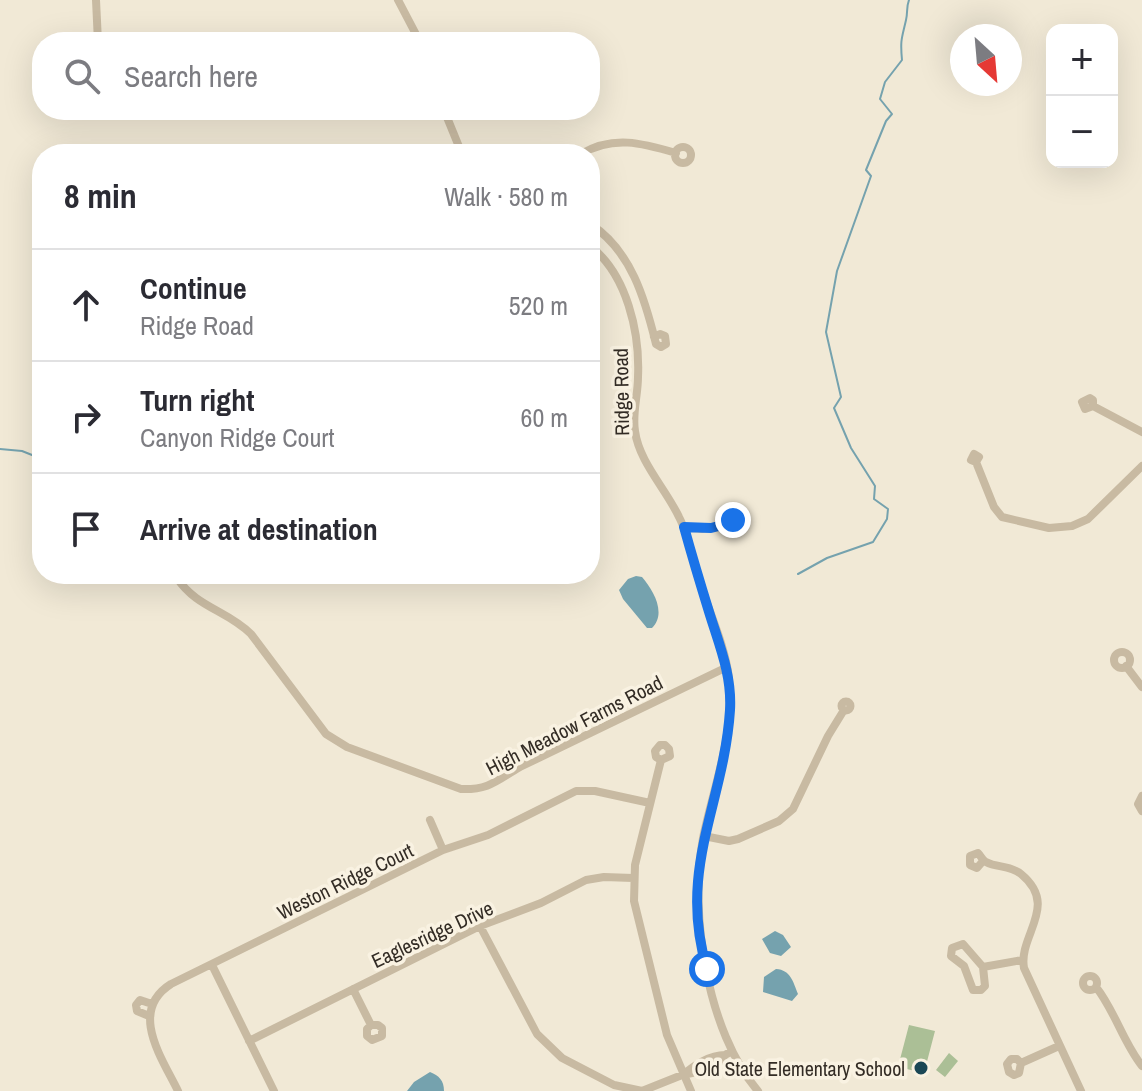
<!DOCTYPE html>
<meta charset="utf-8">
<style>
body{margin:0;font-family:"Archivo Narrow",sans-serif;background:#f2f2f3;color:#2b2b33}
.controls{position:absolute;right:24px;top:24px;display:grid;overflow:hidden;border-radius:16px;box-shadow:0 8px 32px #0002}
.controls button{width:72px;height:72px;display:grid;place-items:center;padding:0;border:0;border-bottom:2px solid #e1e1e2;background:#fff;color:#2b2b33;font:40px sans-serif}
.compass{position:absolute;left:950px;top:24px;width:72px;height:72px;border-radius:50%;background:#fff;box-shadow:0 8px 32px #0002;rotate:154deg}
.stop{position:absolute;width:24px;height:24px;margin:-18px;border:6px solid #1a73e8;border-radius:50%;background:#fff}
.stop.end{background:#1a73e8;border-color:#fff;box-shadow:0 2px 8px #0008}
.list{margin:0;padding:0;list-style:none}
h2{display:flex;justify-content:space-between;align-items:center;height:104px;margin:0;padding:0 32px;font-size:34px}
h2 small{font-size:26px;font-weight:400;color:#7c7c81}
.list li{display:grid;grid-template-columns:52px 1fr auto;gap:24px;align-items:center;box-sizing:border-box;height:112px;padding:0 32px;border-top:2px solid #e1e1e2}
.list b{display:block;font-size:30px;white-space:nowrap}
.list p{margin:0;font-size:26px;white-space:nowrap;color:#7c7c81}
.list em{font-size:26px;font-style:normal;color:#7c7c81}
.icon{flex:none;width:44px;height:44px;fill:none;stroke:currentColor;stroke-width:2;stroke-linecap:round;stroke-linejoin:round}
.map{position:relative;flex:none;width:1142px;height:1091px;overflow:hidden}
.search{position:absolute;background:#fff;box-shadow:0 8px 32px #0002;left:32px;top:32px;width:568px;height:88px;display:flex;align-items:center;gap:20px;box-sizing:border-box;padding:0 28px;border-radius:32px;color:#7c7c81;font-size:30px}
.panel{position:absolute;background:#fff;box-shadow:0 8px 32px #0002;left:32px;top:144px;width:568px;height:440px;border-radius:32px}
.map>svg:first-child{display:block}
.green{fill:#abbf96}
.water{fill:#75a2ae}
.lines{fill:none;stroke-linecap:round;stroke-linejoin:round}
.stream{stroke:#75a2ae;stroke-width:2}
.minor{stroke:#c8baa2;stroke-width:8}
.route{stroke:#1a73e8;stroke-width:10}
.poi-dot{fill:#1a4755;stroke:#f9f2e2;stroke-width:3}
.labels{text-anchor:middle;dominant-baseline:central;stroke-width:7;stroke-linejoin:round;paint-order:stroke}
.street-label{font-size:20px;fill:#332c25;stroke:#f9f2e2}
.poi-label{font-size:20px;fill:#332c25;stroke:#f9f2e2;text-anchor:end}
</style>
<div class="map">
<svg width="1142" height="1091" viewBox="0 0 1142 1091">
<rect width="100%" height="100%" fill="#f1e9d6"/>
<path class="green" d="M909,1025l26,6 -11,42 -26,-6z
M949,1053l9,8 -13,16 -9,-7z"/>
<path class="water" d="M636,576l6,1c11,13 25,36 10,51h-5l-24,-29 -4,-9 9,-11z
M775,931l8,4 8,12 -10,9 -11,-3 -8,-14z
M776,969c15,1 17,13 22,25l-6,7 -29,-9 1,-15z
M430,1072c9,4 14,8 14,19h-37l7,-9z"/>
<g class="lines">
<path class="stream" d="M0,449l22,2 20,8
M798,574l29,-16 46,-16 14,-23 1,-10 -14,-10 1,-13 -24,-38 -17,-40 7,-11 -15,-65 11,-61 34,-95 -5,-6 20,-49 6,-7 -12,-15 5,-17 17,-22c-2,-21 0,-22 4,-40 2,-8 0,-12 3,-20"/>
<path class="minor" d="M96,0l2,42
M398,0l22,42
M444,110l18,44
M675 155a8 8 0 1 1 16 0a8 8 0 1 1-16 0Z
M581,154c32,-19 61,-11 95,-1
M590,224c41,26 55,75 66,120l5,3 5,-3 -1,-8 -5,-2 -6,3
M590,246c37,28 50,87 48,131 0,18 -6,37 -3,54 4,31 31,58 44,86 10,19 13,42 20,63 10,32 26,65 30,98 6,55 -15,107 -26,160 -14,75 4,194 55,253
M1093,406v-6l-3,-2 -8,4 3,7 8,-3 49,26
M976,462l3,-5 -5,-3 -3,6 5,2 18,45 8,10 47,11 23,-2 16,-7 54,-53
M684,527l18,2 36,-6 2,-6 -6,-1v6
M177,578c20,30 50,32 74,56l75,100 21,13 114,42c29,1 36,-9 59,-22l207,-100
M1114 660a8 8 0 1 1 16 0a8 8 0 1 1-16 0Z
M1126,666l16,21
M841.5 706a4.5 4.5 0 1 1 9 0a4.5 4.5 0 1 1-9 0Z
M661,760l-5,-3 -1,-6 5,-6h5l4,4 1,7 -9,4 -26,105 -1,36 33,134 24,56
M1142,796l-4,8 4,7
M430,820l13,30
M704,836l25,5 9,-2 41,-18 14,-12 35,-73 16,-26
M983,861l-6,7 -7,-3v-9l8,-3c3,3 4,7 8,9 11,6 24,3 35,12 39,32 -3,61 3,94l57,123
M480,926l57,108 25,24 52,27 28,6 40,-16 15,-3 24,-11 4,-6 7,-4
M212,965l62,126
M983,967l2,19 -4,4h-8l-9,-24 -13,-10 1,-8 11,-4 20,23 39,-7
M1083 983a7 7 0 1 1 14 0a7 7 0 1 1-14 0Z
M1096,987c19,24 27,55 46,79
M353,989l18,36 -4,4v7l5,4 10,-4v-8l-4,-3h-7
M149,1016l-12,-5 -1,-6 4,-5 12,4
M249,1041l231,-115 61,-23 45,-23 18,-3 29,1
M1021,1063l-2,10 -5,2 -5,-3 -2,-8 4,-5h6l4,4 38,-17
M683,1075c11,-10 27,-20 42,-20
M178,1091c-16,-33 -50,-80 -7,-107l272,-134 45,-15 88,-44h19l55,12"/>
</g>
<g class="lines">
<path class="route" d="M707,969c-30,-100 17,-165 23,-259 2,-34 -10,-63 -20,-95 -9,-29 -18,-59 -26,-88l27,1 23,-6 -1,-2"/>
</g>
<circle class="poi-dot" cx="921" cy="1068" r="8"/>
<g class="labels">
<g class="street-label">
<text transform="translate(621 392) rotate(-91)">Ridge Road</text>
<text transform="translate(574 725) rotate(-27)">High Meadow Farms Road</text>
<text transform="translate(345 881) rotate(-26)">Weston Ridge Court</text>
<text transform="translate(432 934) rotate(-25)">Eaglesridge Drive</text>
</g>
<g class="poi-label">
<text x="905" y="1068">Old State Elementary School</text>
</g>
</g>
</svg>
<div class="controls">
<button>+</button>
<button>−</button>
</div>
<svg class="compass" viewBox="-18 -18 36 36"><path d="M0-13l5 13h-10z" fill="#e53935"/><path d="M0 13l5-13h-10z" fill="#7c7c81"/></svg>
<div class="stop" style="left:707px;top:969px"></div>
<div class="stop end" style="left:733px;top:520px"></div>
<div class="search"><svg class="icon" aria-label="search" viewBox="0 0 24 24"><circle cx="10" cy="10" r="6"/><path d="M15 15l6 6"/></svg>Search here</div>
<section class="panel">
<h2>8 min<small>Walk · 580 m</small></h2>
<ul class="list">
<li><svg class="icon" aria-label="ahead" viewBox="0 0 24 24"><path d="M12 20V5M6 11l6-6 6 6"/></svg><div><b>Continue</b><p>Ridge Road</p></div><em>520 m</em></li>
<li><svg class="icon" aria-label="right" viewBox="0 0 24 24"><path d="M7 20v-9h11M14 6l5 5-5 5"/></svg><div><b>Turn right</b><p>Canyon Ridge Court</p></div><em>60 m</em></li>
<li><svg class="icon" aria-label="arrive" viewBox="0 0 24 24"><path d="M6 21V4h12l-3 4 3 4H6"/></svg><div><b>Arrive at destination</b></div></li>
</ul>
</section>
</div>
